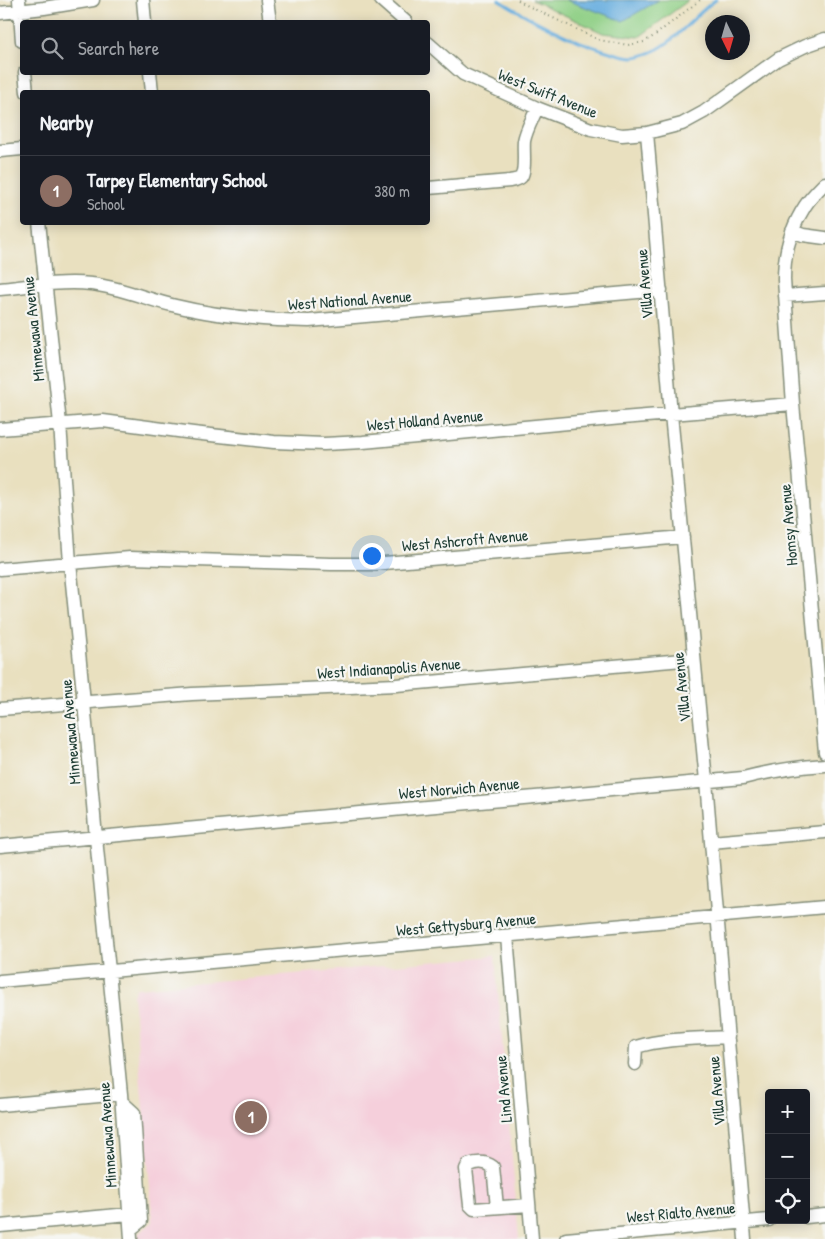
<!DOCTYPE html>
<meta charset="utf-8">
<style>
body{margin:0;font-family:"Patrick Hand",sans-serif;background:#242831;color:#f1f3f6}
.controls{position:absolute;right:15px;bottom:15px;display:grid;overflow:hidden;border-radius:5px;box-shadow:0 2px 12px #0003}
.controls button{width:45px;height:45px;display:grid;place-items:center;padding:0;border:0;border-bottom:1px solid #363941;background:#171b24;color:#f1f3f6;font:25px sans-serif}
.compass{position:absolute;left:705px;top:15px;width:45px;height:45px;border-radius:50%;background:#171b24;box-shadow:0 2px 12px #0003;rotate:175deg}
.you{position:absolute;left:371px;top:555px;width:18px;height:18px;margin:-12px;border:4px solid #fff;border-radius:50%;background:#1a73e8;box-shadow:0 0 0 8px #1a73e833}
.badge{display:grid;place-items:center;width:32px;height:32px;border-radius:50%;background:#d690ce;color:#fff;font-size:16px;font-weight:700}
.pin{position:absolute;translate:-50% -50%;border:2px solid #fff;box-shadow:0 1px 5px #0006}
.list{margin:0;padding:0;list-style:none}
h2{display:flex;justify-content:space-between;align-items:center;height:65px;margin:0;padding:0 20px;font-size:21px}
h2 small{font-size:16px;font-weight:400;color:#9ea1a6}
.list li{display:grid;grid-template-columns:32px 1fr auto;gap:15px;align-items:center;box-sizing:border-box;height:70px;padding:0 20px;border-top:1px solid #363941}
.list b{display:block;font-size:19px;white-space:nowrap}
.list p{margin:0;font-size:16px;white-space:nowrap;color:#9ea1a6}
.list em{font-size:16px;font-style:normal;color:#9ea1a6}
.icon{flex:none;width:28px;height:28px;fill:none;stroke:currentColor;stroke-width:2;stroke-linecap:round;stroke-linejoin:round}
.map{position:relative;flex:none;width:825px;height:1239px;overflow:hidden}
.search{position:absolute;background:#171b24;box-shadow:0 2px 12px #0003;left:20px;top:20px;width:410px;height:55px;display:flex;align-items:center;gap:12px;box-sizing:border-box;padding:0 18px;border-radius:5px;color:#9ea1a6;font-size:19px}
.panel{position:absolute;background:#171b24;box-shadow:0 2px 12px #0003;left:20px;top:90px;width:410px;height:135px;border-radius:5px}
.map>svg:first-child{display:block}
.built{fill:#f5cfdb}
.green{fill:#91d087;stroke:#58865e}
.water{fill:#68aedf;stroke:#44768a}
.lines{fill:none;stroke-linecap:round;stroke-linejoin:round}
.stream{stroke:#68aedf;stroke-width:3}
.minor-casing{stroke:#848e7a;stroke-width:15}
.path{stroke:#848e7a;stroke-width:2;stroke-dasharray:1 4;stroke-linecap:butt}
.minor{stroke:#fff;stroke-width:12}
.labels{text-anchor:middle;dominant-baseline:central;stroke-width:4.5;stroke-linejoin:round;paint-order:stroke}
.street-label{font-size:16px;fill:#1f3d34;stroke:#f6f6f2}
</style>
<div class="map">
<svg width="825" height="1239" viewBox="0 0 825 1239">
<rect width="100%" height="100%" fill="#f6f6f2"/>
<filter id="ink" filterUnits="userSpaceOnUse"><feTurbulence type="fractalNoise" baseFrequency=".02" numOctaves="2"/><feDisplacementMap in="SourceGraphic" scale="10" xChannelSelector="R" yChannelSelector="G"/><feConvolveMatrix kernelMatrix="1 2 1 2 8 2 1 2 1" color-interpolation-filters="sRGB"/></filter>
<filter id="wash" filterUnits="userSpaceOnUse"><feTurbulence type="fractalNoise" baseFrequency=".0096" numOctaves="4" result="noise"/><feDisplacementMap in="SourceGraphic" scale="20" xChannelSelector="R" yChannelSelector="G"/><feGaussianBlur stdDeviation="1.12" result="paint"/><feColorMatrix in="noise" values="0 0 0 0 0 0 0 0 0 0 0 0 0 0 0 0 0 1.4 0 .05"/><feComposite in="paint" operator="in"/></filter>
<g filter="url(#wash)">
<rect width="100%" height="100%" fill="#e9e0bf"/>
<path class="built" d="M495,956l24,283h-381v-5l15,-12 -20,-228 4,-6z"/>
<path class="green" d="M532,0h157l-50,37 -36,-4z"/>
<path class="water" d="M566,0h93l-36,21z"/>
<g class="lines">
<path class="stream" d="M499,0c35,21 70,40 108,51 9,3 18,6 27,6 6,0 12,-3 18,-5 21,-9 39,-32 57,-47l7,-5"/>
</g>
</g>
<g filter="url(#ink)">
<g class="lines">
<defs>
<path id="minor" d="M19,0l3,41
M143,0l2,22
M267,0l3,22
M381,0l25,22
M0,13l44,-5 49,-8
M428,43l35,31 74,34 54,21 31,6 25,-2 35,-9 22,-12 74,-53 27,-13 20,-7
M25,72l2,20
M150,72l2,20
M647,133l24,281 35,367 5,61 34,397
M0,151l22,-2
M825,183c-7,7 -15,15 -20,23 -15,23 -21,48 -21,74l9,124 32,348
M428,188l82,-7c4,-1 8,-1 11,-4 5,-7 2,-27 3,-36 2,-11 9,-23 13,-33
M39,222l21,202 10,139 14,139 12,136 25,256 10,145
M792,231l11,4 22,3
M0,289c28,-3 64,-8 91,-5 29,3 57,16 85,22 44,11 88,14 133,15l352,-31
M785,296l40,-3
M0,429l103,-8 90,12 81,9 50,2 39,-2 259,-24 171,-14
M0,569l130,-11 201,6h42l310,-27
M0,709l192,-15 204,-9 298,-26
M711,842l114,-10
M0,846l743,-68c27,-7 54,-11 82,-13
M507,936l25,303
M0,981l825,-74
M635,1064l1,-17c30,-9 62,-8 92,-10
M122,1102l12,11 7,108 -10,8
M0,1105l121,-11
M497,1207l-4,-40c-8,-6 -16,-5 -25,-2l-2,4 4,36 4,4 55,-4
M806,1217l19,-2
M0,1226l129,-12
M566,1239l203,-19"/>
</defs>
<use href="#minor" class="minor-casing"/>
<path class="path" d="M518,0l10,6 71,34 29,5 16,-3 10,-6 46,-36"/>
<use href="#minor" class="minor"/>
</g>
</g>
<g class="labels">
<g class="street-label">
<text transform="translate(548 93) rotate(22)">West Swift Avenue</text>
<text transform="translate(644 284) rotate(-95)">Villa Avenue</text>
<text transform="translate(350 300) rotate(-4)">West National Avenue</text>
<text transform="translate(33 329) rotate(-96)">Minnewawa Avenue</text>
<text transform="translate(425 420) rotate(-5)">West Holland Avenue</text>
<text transform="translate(788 525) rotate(-95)">Homsy Avenue</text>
<text transform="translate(465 540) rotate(-5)">West Ashcroft Avenue</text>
<text transform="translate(389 668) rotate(-4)">West Indianapolis Avenue</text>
<text transform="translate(681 687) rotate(-96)">Villa Avenue</text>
<text transform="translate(70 732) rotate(-95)">Minnewawa Avenue</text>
<text transform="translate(459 788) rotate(-5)">West Norwich Avenue</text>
<text transform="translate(466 924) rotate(-5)">West Gettysburg Avenue</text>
<text transform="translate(503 1089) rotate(-95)">Lind Avenue</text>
<text transform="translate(716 1091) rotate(-95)">Villa Avenue</text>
<text transform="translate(107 1135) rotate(-94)">Minnewawa Avenue</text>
<text transform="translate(681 1212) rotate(-5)">West Rialto Avenue</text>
</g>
</g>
</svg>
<div class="controls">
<button>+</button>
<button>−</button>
<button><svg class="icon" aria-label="locate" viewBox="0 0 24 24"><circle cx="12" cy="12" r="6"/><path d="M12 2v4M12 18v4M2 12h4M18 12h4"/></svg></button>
</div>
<svg class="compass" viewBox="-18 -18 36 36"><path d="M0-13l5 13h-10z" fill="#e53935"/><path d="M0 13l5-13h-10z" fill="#9ea1a6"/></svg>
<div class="you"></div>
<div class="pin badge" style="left:251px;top:1117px;background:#8d6e63">1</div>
<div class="search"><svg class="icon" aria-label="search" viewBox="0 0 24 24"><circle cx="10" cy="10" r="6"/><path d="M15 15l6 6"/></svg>Search here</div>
<section class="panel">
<h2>Nearby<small></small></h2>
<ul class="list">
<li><span class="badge" style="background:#8d6e63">1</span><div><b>Tarpey Elementary School</b><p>School</p></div><em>380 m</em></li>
</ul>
</section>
</div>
